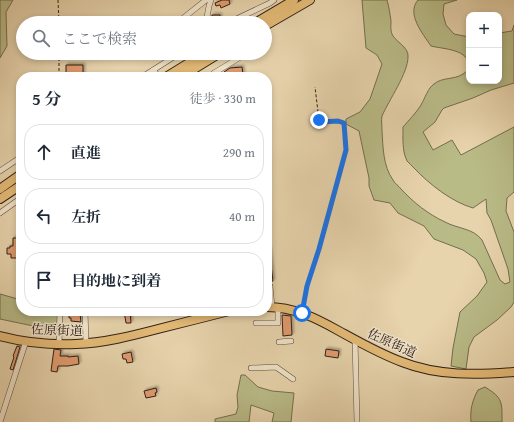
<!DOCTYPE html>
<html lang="ja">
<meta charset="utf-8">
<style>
body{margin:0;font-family:"Gentium Book Plus","Noto Serif JP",serif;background:#f2f2f3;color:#1f2937}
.controls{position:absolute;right:12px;top:12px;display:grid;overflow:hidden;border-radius:8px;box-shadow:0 2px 6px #0003}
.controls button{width:36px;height:36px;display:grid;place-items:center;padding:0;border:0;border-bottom:1px solid #e0e1e3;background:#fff;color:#1f2937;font:20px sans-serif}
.stop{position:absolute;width:12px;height:12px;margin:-9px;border:3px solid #1a73e8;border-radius:50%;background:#fff}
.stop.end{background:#1a73e8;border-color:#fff;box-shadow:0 1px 4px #0008}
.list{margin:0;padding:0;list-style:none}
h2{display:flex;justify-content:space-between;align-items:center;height:52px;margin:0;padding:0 16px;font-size:17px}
h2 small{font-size:13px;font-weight:400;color:#747a83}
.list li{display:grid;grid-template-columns:26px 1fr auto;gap:12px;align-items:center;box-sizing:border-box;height:56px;margin:0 8px 8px;padding:0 8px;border:1px solid #e0e1e3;border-radius:16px}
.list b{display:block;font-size:15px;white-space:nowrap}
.list em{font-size:13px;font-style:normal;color:#747a83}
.icon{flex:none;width:22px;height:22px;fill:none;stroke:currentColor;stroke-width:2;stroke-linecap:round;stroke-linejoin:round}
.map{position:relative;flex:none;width:514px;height:422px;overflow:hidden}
.search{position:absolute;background:#fff;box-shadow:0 2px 6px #0003;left:16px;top:16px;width:256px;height:44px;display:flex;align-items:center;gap:10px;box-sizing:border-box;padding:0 14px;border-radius:22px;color:#747a83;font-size:15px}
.panel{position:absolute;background:#fff;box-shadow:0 2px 6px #0003;left:16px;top:72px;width:256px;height:244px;border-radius:16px}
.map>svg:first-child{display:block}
.green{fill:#b9bb87;stroke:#746e50}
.building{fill:#e29b6e;stroke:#2f2119;filter:url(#shadow)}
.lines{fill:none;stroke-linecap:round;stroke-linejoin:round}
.minor-tunnel{stroke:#c2af8f;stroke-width:5;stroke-dasharray:5 2.5;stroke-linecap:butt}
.minor-casing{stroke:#5d4e3e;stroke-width:6}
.highway-casing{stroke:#2f2119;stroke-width:10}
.path{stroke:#2f2119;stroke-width:1;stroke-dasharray:3 2;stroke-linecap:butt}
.minor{stroke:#efe2c9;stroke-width:5}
.highway{stroke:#e4ba76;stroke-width:8}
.route{stroke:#1a73e8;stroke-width:5}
.labels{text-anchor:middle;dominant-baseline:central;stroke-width:3;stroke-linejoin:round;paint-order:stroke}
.street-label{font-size:13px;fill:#2f2119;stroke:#efe2c9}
</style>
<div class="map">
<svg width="514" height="422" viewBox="0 0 514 422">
<defs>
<filter id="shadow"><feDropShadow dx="2" dy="-2" stdDeviation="1" flood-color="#0004"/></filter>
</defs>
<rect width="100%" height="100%" fill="#e7d3ac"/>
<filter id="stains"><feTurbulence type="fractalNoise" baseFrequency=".005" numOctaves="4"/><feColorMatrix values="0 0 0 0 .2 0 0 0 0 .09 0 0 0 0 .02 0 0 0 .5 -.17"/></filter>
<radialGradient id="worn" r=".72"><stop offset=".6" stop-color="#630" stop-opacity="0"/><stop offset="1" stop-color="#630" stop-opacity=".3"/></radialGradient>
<path class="green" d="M0,0h13l-7,12 1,34 -7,12z
M362,0h25c2,7 3,14 4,21 0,5 -1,10 2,15 5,7 16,12 15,21 0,16 -19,43 -26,59 -1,4 0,10 0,15 1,16 1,35 11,49 2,4 6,6 8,9 13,14 27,25 44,33 13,7 28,6 37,18l18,40 5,4 5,-2 -2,-13 -17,-49 -4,-7 -1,-14 -13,9c-21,-6 -44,-24 -59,-40 -2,-2 -5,-5 -7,-7 -5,-10 -4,-23 -4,-34 6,-7 13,-14 18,-22 4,-7 7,-17 13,-21 8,-7 20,-4 29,-10 3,-1 4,-4 5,-7 3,-18 -26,-18 -37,-21 -8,-12 -25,-32 -13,-46h39l-13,4 -1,10 3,11 8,9 15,3v44h30v-48l13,-2 2,-6v58l-23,7 -18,8 -29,10 -2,2 -7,12 -12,10 10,18 19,-10 9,15 53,-28v65l-7,6 -1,13 8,21v70l-3,5 -14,13 -23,17 -5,10 -3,22 -15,-3 2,-18 7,-36 17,-16 10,-14 -3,-9 -8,-14 -13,-9 -29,-11 -10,-13 -26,-13 -8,-10 -16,-3 -5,-14v-8l-10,-47 -13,-7v-5l14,-7 10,-13 12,-35 -5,-9 -11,-7z
M0,294l21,6v11h37l-1,20 -57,-12z
M241,375h4l13,12 14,4 22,2 -3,29h-19l2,-9 -23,-8 -2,17h-34v-3l21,-5 2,-7 -1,-12z
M485,387c18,11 17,15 17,35h-31c-1,-12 1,-21 7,-32z"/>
<path class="building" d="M222,0h7l1,4 -9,4 -1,-3 -4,1 -1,-3z
M212,15h8v8h-9z
M66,65h17v12h-17z
M242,67l1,8 -6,1v1h-6v-1h-7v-4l6,-4z
M13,238h8v6h-2v10h2v4h-10v-4h-4v-6h3v-2h3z
M267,249h2l4,32 -5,1h-1z
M124,311h6l1,12h-5z
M80,314l1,8 -10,-1v-3h-2v-3z
M282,315l9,1 1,19 -9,1z
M17,346l3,1 -7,23 -3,-1 4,-12 -1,-1z
M54,349l7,1 -1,6h8v1l10,-1 1,8 -11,2h-10l-1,6 -6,-1z
M326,349l13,2 -1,7 -13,-2z
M131,352l2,10 -6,1 -1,-4h-3l-1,-5z
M156,388l1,4 -2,1 1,3 -10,2 -2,-7z"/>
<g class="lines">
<path class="minor-tunnel" d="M267,266l2,16"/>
<defs>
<path id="minor" d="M177,23l29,-23
M206,23l3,-17 2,-6
M228,23l42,-20 4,-3
M153,70l6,7
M142,77l38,-24
M214,77v-4l33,-20
M0,171l21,-14
M0,213l21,-15
M267,286h3l2,21
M85,311l1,32
M256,323h22v-16
M355,339l2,83
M279,342l12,-1
M59,344l1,-33
M251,368l25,-1 17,12
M0,422l26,-81"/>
<path id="highway" d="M255,23l39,-23
M265,26l45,-26
M166,77l39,-24
M181,77l39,-24
M0,189l21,-15
M0,199l21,-14
M267,307c27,0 49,11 72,24 20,11 41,23 63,31 36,14 74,13 112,10
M0,336c23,6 52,9 76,8 28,-1 55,-8 82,-15 24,-6 47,-12 71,-18"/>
</defs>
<use href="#minor" class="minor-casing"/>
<use href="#highway" class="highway-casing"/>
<path class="path" d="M58,0l1,23
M59,53v24
M303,308l4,-22 12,-37 27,-99 -2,-27 -6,-2 -17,1 -2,-2 -4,-33"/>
<use href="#minor" class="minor"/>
<use href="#highway" class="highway"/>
</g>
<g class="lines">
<path class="route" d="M302,313l5,-27 12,-37 27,-99 -2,-27 -6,-2 -17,1 -2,-2"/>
</g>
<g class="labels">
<g class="street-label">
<text transform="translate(57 330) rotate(2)">佐原街道</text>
<text transform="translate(392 343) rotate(24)">佐原街道</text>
</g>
</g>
<rect width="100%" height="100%" filter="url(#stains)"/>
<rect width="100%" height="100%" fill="url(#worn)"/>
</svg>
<div class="controls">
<button>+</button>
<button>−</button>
</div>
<div class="stop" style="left:302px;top:313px"></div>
<div class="stop end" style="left:319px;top:120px"></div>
<div class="search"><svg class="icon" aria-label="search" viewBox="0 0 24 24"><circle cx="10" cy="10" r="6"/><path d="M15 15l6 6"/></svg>ここで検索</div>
<section class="panel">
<h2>5 分<small>徒歩 · 330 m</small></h2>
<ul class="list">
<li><svg class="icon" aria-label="ahead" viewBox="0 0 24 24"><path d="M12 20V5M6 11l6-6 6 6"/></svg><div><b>直進</b></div><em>290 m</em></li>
<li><svg class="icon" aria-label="left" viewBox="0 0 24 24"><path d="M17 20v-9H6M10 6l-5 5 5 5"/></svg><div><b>左折</b></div><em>40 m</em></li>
<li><svg class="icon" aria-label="arrive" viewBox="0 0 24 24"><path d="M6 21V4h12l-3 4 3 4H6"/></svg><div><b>目的地に到着</b></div></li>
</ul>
</section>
</div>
